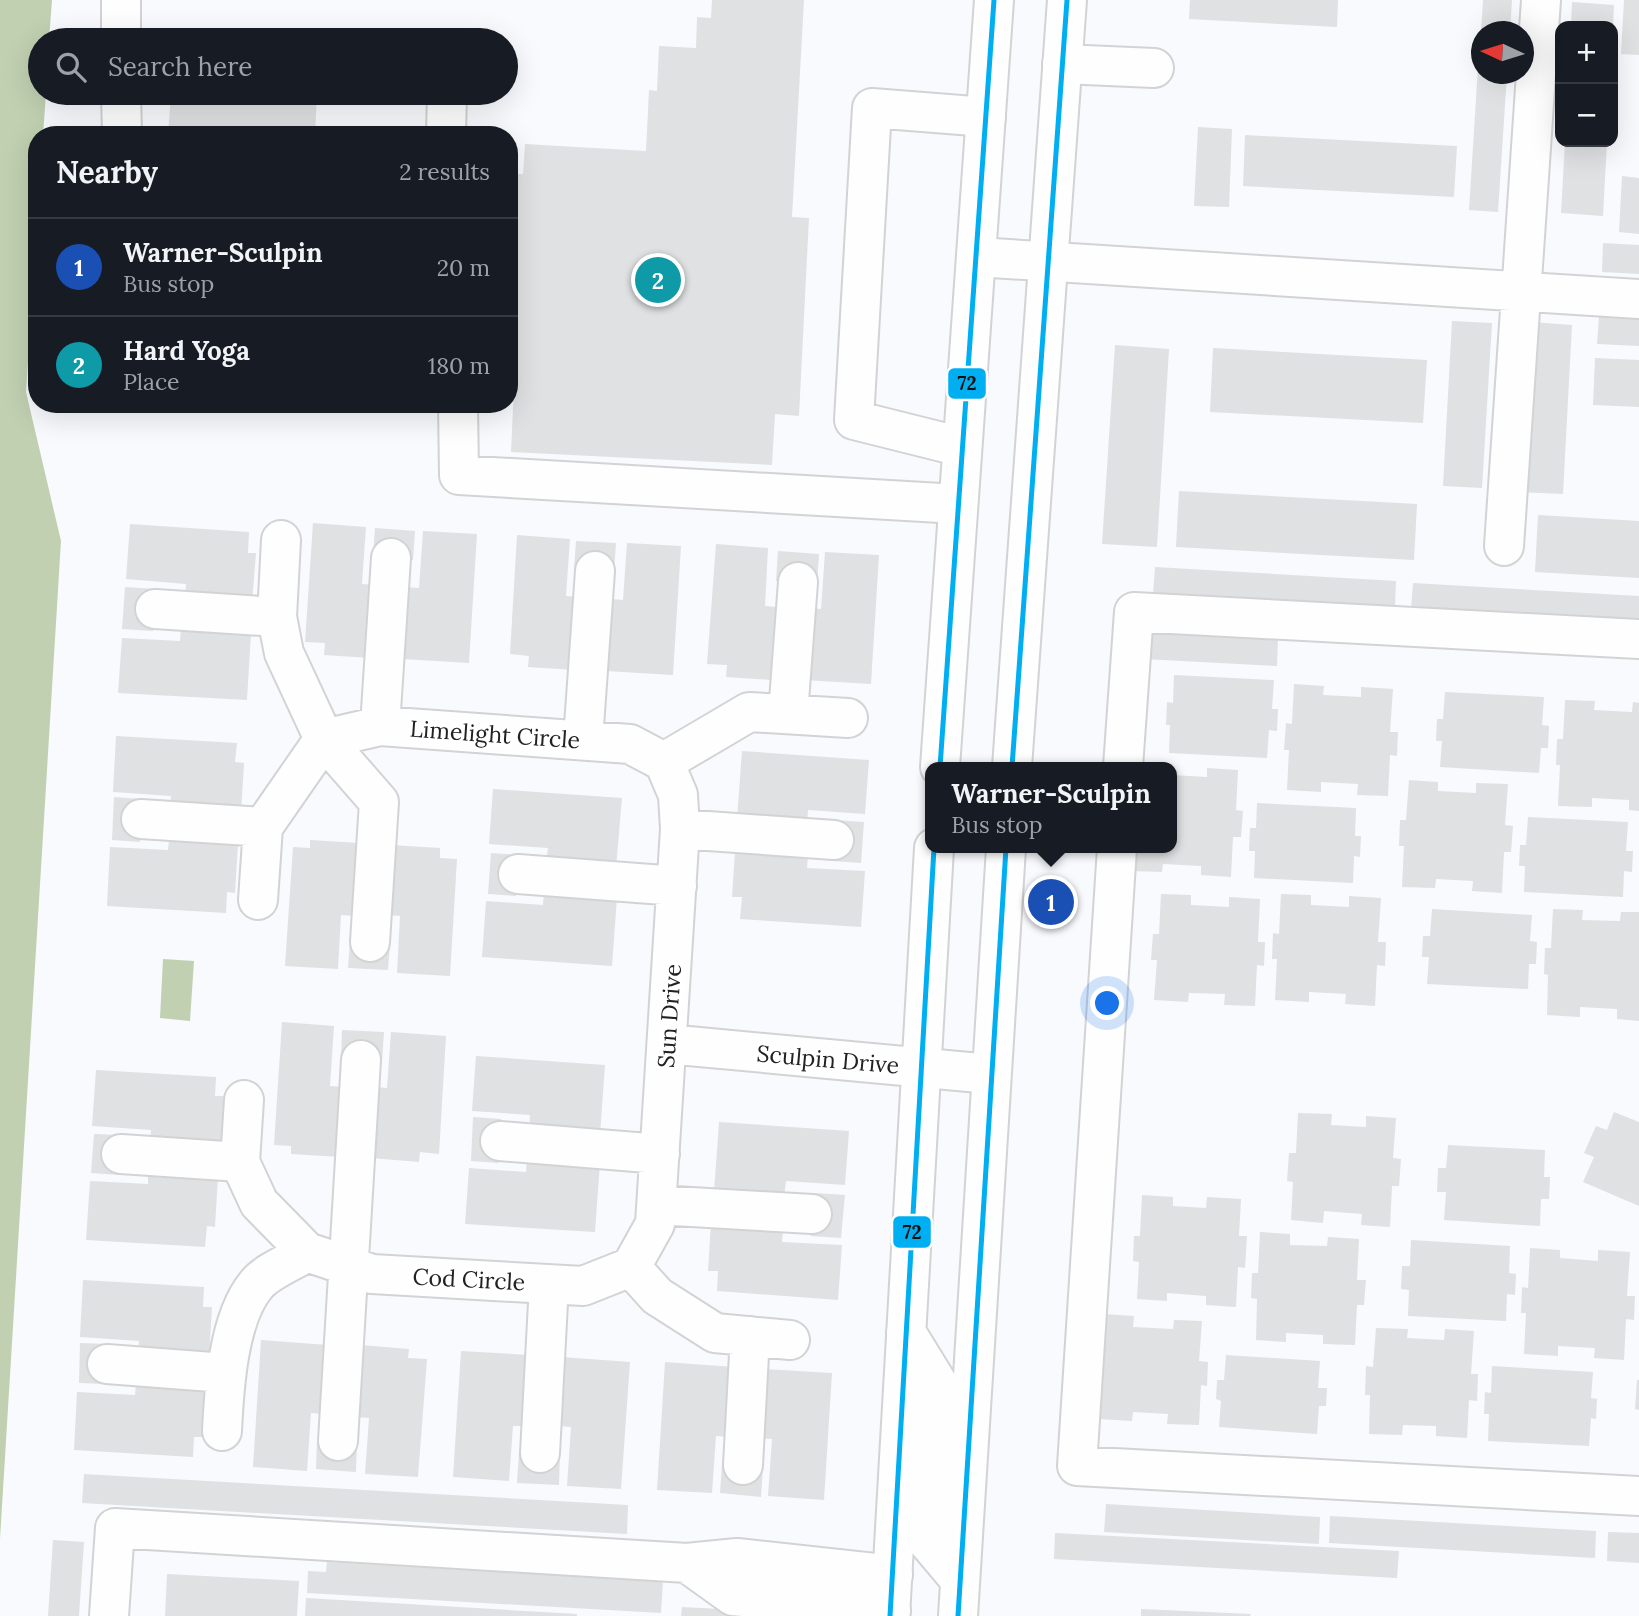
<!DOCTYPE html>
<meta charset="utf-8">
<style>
body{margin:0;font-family:Lora,serif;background:#242831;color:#f1f3f6}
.controls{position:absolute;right:21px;top:21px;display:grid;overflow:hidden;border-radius:14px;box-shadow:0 7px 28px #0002}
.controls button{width:63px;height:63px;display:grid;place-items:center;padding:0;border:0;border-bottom:2px solid #363941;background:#171b24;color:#f1f3f6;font:35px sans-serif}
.compass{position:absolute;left:1471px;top:21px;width:63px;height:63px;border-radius:50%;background:#171b24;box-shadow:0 7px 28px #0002;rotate:274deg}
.you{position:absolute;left:1108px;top:1004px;width:24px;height:24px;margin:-18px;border:5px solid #fff;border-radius:50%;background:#1a73e8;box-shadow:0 0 0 10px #1a73e833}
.badge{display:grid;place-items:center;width:46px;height:46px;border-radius:50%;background:#ea580c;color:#fff;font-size:23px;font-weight:700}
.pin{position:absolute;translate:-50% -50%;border:4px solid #fff;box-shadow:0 2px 7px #0006}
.popup{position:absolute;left:925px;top:762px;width:252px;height:91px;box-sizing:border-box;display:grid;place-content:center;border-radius:14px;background:#171b24;filter:drop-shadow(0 2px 5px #0005);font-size:23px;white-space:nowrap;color:#9ea1a6}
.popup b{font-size:26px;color:#f1f3f6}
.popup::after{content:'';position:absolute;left:50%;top:100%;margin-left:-14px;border:14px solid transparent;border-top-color:#171b24}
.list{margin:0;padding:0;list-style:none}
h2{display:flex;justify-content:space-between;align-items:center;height:91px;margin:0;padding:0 28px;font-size:30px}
h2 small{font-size:23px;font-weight:400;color:#9ea1a6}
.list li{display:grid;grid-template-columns:46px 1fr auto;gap:21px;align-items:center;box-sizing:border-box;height:98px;padding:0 28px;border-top:2px solid #363941}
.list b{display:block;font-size:26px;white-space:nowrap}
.list p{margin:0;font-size:23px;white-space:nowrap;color:#9ea1a6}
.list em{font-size:23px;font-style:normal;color:#9ea1a6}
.icon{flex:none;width:38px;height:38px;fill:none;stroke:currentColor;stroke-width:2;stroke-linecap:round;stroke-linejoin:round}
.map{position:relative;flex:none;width:1639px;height:1616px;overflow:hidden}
.search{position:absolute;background:#171b24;box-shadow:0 7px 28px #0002;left:28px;top:28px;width:490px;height:77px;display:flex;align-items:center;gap:18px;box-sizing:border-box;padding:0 24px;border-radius:38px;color:#9ea1a6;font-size:26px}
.panel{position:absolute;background:#171b24;box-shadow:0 7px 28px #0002;left:28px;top:126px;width:490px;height:287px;border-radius:28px}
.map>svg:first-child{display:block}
.water{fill:#c1d0b1}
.building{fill:#dfe1e3}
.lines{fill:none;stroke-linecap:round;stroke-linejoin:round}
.minor-casing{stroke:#d2d3d5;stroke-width:42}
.major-casing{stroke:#d2d3d5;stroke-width:42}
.minor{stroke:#fefeff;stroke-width:38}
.major{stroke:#fefeff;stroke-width:38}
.bus-1-casing{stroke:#fff;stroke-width:10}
.bus-1{stroke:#00aff2;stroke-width:5}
.labels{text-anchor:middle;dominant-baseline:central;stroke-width:7;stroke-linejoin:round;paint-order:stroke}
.street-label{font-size:23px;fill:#212224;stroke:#fff}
.line-badge{stroke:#fff;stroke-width:2.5}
.pale-badge-label{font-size:19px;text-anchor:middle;font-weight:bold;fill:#111}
</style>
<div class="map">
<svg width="1639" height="1616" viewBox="0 0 1639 1616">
<rect width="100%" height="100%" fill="#f8fafd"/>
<path class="water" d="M0,0h52l-3,40h-9v53h6l-3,42h-6v92l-11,165 35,149 -61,998z
M163,959l31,2 -4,60 -30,-3z"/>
<path class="building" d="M712,0h92l-12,217 17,1 -10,198 -24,-2 -3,51 -261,-13 5,-109h-7v-169h14l2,-30 121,7 3,-61 8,1 2,-45 37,2 1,-31 14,1z
M1190,0h148l-1,27 -148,-8z
M1483,0h29l-2,32h-29z
M1624,0h15v55l-18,-1z
M1572,2l42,3 -1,21h-42z
M1479,51l3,23h25l-9,138 -29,-2z
M171,93h146l-2,42h-147z
M1198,127l34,2 -3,78 -35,-1z
M1245,135l212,11 -3,51 -211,-11z
M1565,142h42l-4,74 -42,-3z
M1622,176l17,2v56l-20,-2z
M1603,243l36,2v29l-37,-2z
M1599,316l40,3v27l-42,-2z
M1452,321l40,2 -10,165 -39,-2z
M1531,322l41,3 -9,169 -42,-2z
M1115,345l54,4 -12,198 -55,-3z
M1213,348l214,12 -4,63 -213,-11z
M1595,358l44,2v47l-46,-2z
M1179,491l238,13 -3,56 -238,-13z
M1538,515l101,6v57l-104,-6z
M313,523l53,4 -4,57 13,1 -5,73 -46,-3 1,-12 -20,-1z
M130,524l119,8 -1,21h8l-4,50 -67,-4 1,-15 -60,-5z
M375,528l40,3 -2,29 -40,-3z
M423,531l54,3 -8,129 -67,-4 4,-72 13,1z
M517,535l53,4 -4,57 13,1 -5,73 -46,-3 1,-11 -19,-2z
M576,541l40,2 -2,29 -40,-3z
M627,543l54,3 -8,129 -67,-4 5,-72 12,1z
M716,544l52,4 -3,58 12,1 -5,73 -46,-3 1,-12 -20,-1z
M778,551l41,3 -2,30 -41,-3z
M825,552l54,3 -8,129 -67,-4 5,-72 12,1z
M1155,567l241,14 -1,26 -242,-13z
M1413,583l226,13v25l-228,-13z
M125,587l31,2 -3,42 -31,-2z
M181,629l70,4 -4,67 -129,-7 4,-55 58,3z
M1145,631l133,7 -1,28 -134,-7z
M1174,675l100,5 -2,29h6l-1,22 -8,-1 -2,28 -98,-5 1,-28h-4l1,-23 6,1z
M1294,684l30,2 -1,9 38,2v-10l32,2 -3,43h8l-1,24 -7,-1 -2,41 -31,-1 1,-11 -37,-2v10l-34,-2 2,-40h-5l2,-27 6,1z
M1445,692l99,5 -2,28 7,1 -1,22h-7l-2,25 -99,-6 2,-26h-6l1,-22h6z
M1565,700l30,1 -1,9 38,2 1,-10 6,1v108l-10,-1v-10l-37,-2v9l-34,-1 2,-41h-4l1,-26h6z
M116,736l121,7 -2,19 9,1 -3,50 -71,-4 1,-13 -58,-4z
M742,751l127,9 -4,54 -57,-4 -1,14 -70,-5z
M1207,768l31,2 -2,40 7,1 -2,26h-8l-2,40 -30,-2v-9l-38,-2 -1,8 -29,-1 1,-23h38v-73l35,2z
M1409,780l29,2v9l38,2v-10l32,1 -3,41 8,1 -2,26h-7l-2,41 -30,-2 1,-10 -37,-2 -1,9 -33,-1 2,-41h-5l1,-26h6z
M493,789l129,9 -6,70 -70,-5 2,-15 -59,-4z
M114,797l29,2 -3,43 -28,-2z
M1257,803l99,5 -1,28h6l-1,21 -6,-1 -1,27 -99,-5 1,-27h-6l1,-23h6z
M1528,817l100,5 -2,29h7l-1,21 -8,-1 -1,26 -99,-5 1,-26h-6l1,-21h6z
M835,820l29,2 -3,41 -29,-2z
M169,839l69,4 -3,50 -8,-1 -1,21 -119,-7 3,-59 58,3z
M310,840l50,3 -4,73 -15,-1 -3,54 -53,-3 8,-119 17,1z
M391,845l49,3v10l17,1 -7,117 -53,-3 3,-57 -14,-1z
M735,851l73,5 -1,12 58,3 -4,56 -121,-8 2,-22h-10z
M491,853l29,2 -4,41 -28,-2z
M544,892l73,5 -5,69 -130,-9 4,-56 57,4z
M1161,894l30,1v10l38,2v-10l31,2 -2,43h7l-1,24 -7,-1 -2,41 -31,-1 1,-11 -36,-1 -1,9 -34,-2 3,-40h-6l2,-26h6z
M1281,894l30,1v10l38,2v-11l32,2 -3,44h8l-1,24 -8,-1 -2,41 -30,-2 1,-10 -37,-2v10l-34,-2 2,-41h-5l1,-26 6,1z
M1432,909l100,6 -2,26 7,1 -1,22h-7l-1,25 -101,-5 2,-27h-7l1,-21h7z
M1553,909l30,1 -1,10 38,1 1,-9h18v109l-22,-2v-10l-37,-2v10l-33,-2 1,-40 -4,-1 1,-26h6z
M350,940l40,3 -2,27 -40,-2z
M282,1022l52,4 -4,60 14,1 -4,70 -49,-3v-8l-17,-1z
M342,1030l42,2 -2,29 -41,-2z
M391,1032l55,4 -7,118 -19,-2 -1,10 -48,-4 5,-71 11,1z
M476,1056l129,9 -5,70 -71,-5 1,-15 -58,-4z
M96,1070l120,7 -1,19h9l-3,51 -71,-4 1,-13 -59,-4z
M1614,1112l25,10v84l-56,-24 11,-25 -10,-4 12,-27 11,4z
M1298,1113l34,1 -1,11 35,2v-11l30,2 -3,40 8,1 -2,27h-7l-2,41 -29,-2 1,-11 -38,-3 -1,12 -32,-3 2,-38 -6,-1 2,-28h7z
M473,1117l28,2 -2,44 -28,-2z
M719,1122l130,9 -4,54 -59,-4 -2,16 -70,-5z
M94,1134l27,1 -2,40 -28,-2z
M1448,1145l97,5 -1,27h6l-1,22h-8l-1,27 -96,-6 2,-28h-9l1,-24h8z
M527,1158l73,5 -5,69 -130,-8 4,-56 57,4z
M148,1173l70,4 -3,50 -8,-1 -2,21 -119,-7 4,-59 58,3z
M814,1193l31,2 -4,43 -30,-2z
M1142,1195l31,2v9l33,2 1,-11 34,2 -2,37h8l-2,32 -7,-1 -2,40 -30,-2v-9l-39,-3v8l-30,-2 2,-37 -6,-1 1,-25h6z
M711,1223l72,5 -1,14 60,3 -4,55 -121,-9 1,-20h-10z
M1260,1232l30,2v11l37,1 1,-9 31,2 -2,41h9l-2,25h-7l-2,40 -32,-1v-9l-37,-2v9l-30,-2 1,-41 -6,-1 1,-25h6z
M1411,1240l99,6 -1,27 7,1 -1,21 -8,-1 -1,27 -98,-5 1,-26 -8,-1 1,-23h8z
M1530,1248l30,2v8l38,3v-11l32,2 -3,44h8l-1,24 -8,-1 -2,41 -30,-2 1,-10 -37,-2v10l-34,-2 2,-41h-5l1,-26 6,1z
M83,1280l121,7 -1,20h9l-3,51 -71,-4 1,-13 -59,-4z
M1104,1314l30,2 -1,11 40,2 1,-9 28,1 -3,40 9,1 -1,24 -6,-1 -2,40 -32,-1 1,-10 -35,-2 -1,9 -34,-2z
M1376,1328l32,1 -1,9 37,2 1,-11 29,2 -3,43h7l-1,27 -8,-1 -2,38 -31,-2v-10l-33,-1 -1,10 -33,-1 1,-39h-5l1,-29 7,1z
M261,1340l67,5 -5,69 -12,-1 -4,58 -54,-4z
M80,1343l28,1 -1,40 -28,-1z
M361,1345l48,4 -1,9 19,1 -9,118 -53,-3 4,-56 -14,-1z
M461,1351l69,4 -5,71h-12l-4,55 -56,-4z
M1226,1355l94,6 -2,27h9l-1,18h-7l-2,28 -98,-7 2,-26 -5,-2 1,-19h7z
M562,1357l68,5 -9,127 -54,-3 4,-59 -13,-1z
M665,1362l69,5 -4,70 -14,-1 -4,57 -55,-3z
M1492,1366l101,6 -2,26 6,1 -1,20 -5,-1 -2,28 -101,-5 1,-27h-5l1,-22 6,1z
M764,1369l68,4 -8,127 -56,-4 4,-57 -12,-1z
M1637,1380h2v30l-4,-1z
M136,1384l70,4 -3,49h-9l-1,20 -119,-7 3,-58 58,3z
M317,1440l40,2 -1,30 -40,-3z
M519,1452l41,2 -1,31 -42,-2z
M722,1464l41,3 -2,30 -41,-4z
M84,1474l544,31 -1,29 -545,-31z
M1106,1504l214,13 -1,27 -215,-12z
M1330,1516l266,15 -1,27 -266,-15z
M1608,1532l31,1v30l-32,-2z
M1055,1533l344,18 -2,27 -343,-19z
M53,1540l31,2 -5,74h-31z
M327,1562l336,19 -2,32 -354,-20 1,-22 18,1z
M167,1574l132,7 -2,35h-132z
M306,1598l271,16v2h-272z
M682,1607l133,7v2h-134z
M1141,1609l110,5 -1,2h-109z"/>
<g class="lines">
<defs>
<path id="minor" d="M121,0v40
M1062,64l92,4
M121,93l1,42
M446,135l1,-42
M976,257l663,42
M458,404l1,71 499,29
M962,447l-108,-27 18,-312 114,9
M281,540l-4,77 7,36 40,86 55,63 -9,140
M1504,546l37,-546
M155,609l122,8
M788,714l10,-132
M380,726l11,-168
M324,739l56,-13 250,18 34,18
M583,740l12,-169
M664,762l85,-50 99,6
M1123,767l11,-155 505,27
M141,819l122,8
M680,829l154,11
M1117,848l-40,618 562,30
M518,874l159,12
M258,900l5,-73 61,-88
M667,1044l323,30
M244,1100l-4,62 19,41 48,49 65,22 211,12 48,-19
M500,1141l160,13
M121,1154l119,8
M657,1205l155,9
M631,1267l24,-43 25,-395 -2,-34 -14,-33
M631,1267l26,29 58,37 75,7
M107,1364l118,9
M222,1431c2,-42 6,-112 34,-146 11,-14 36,-23 51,-33
M338,1441l23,-381
M540,1453l9,-169
M743,1465l7,-129
M687,1563l46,33 158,15
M109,1616l6,-88 572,35 50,-5 156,17"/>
<path id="major" d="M940,767l54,-767
M1012,767l55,-767
M906,1332l32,52 -10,158 32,38
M890,1616l44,-768
M958,1616l48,-768"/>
</defs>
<use href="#minor" class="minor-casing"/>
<use href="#major" class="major-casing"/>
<use href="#minor" class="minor"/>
<use href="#major" class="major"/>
<defs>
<path id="bus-1" d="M940,767l54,-767
M1012,767l55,-767
M890,1616l44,-768
M958,1616l48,-768"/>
</defs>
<use href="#bus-1" class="bus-1-casing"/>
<use href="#bus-1" class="bus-1"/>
</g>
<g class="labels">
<g class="street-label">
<text transform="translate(495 734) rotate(4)">Limelight Circle</text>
<text transform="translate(669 1016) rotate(-86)">Sun Drive</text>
<text transform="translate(828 1059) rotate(5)">Sculpin Drive</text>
<text transform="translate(469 1279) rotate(3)">Cod Circle</text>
</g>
</g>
<g class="line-badge">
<rect x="947" y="367" width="40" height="33" rx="7" fill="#00aff2"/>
<rect x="892" y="1215" width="40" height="34" rx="7" fill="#00aff2"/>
</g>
<g class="pale-badge-label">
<text x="967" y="390">72</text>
<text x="912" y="1239">72</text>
</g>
</svg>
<div class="controls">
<button>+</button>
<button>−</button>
</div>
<svg class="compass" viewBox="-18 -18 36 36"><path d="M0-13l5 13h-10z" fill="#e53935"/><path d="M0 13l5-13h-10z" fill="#9ea1a6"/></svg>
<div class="you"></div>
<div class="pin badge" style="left:1051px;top:902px;background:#1a4fb4">1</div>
<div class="popup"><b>Warner-Sculpin</b>Bus stop</div>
<div class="pin badge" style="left:658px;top:280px;background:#0f9aa8">2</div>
<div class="search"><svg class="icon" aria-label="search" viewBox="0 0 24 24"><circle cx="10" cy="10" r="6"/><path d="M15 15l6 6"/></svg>Search here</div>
<section class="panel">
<h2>Nearby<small>2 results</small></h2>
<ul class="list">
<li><span class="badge" style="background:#1a4fb4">1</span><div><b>Warner-Sculpin</b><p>Bus stop</p></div><em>20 m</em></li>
<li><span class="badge" style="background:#0f9aa8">2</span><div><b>Hard Yoga</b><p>Place</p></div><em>180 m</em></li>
</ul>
</section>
</div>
